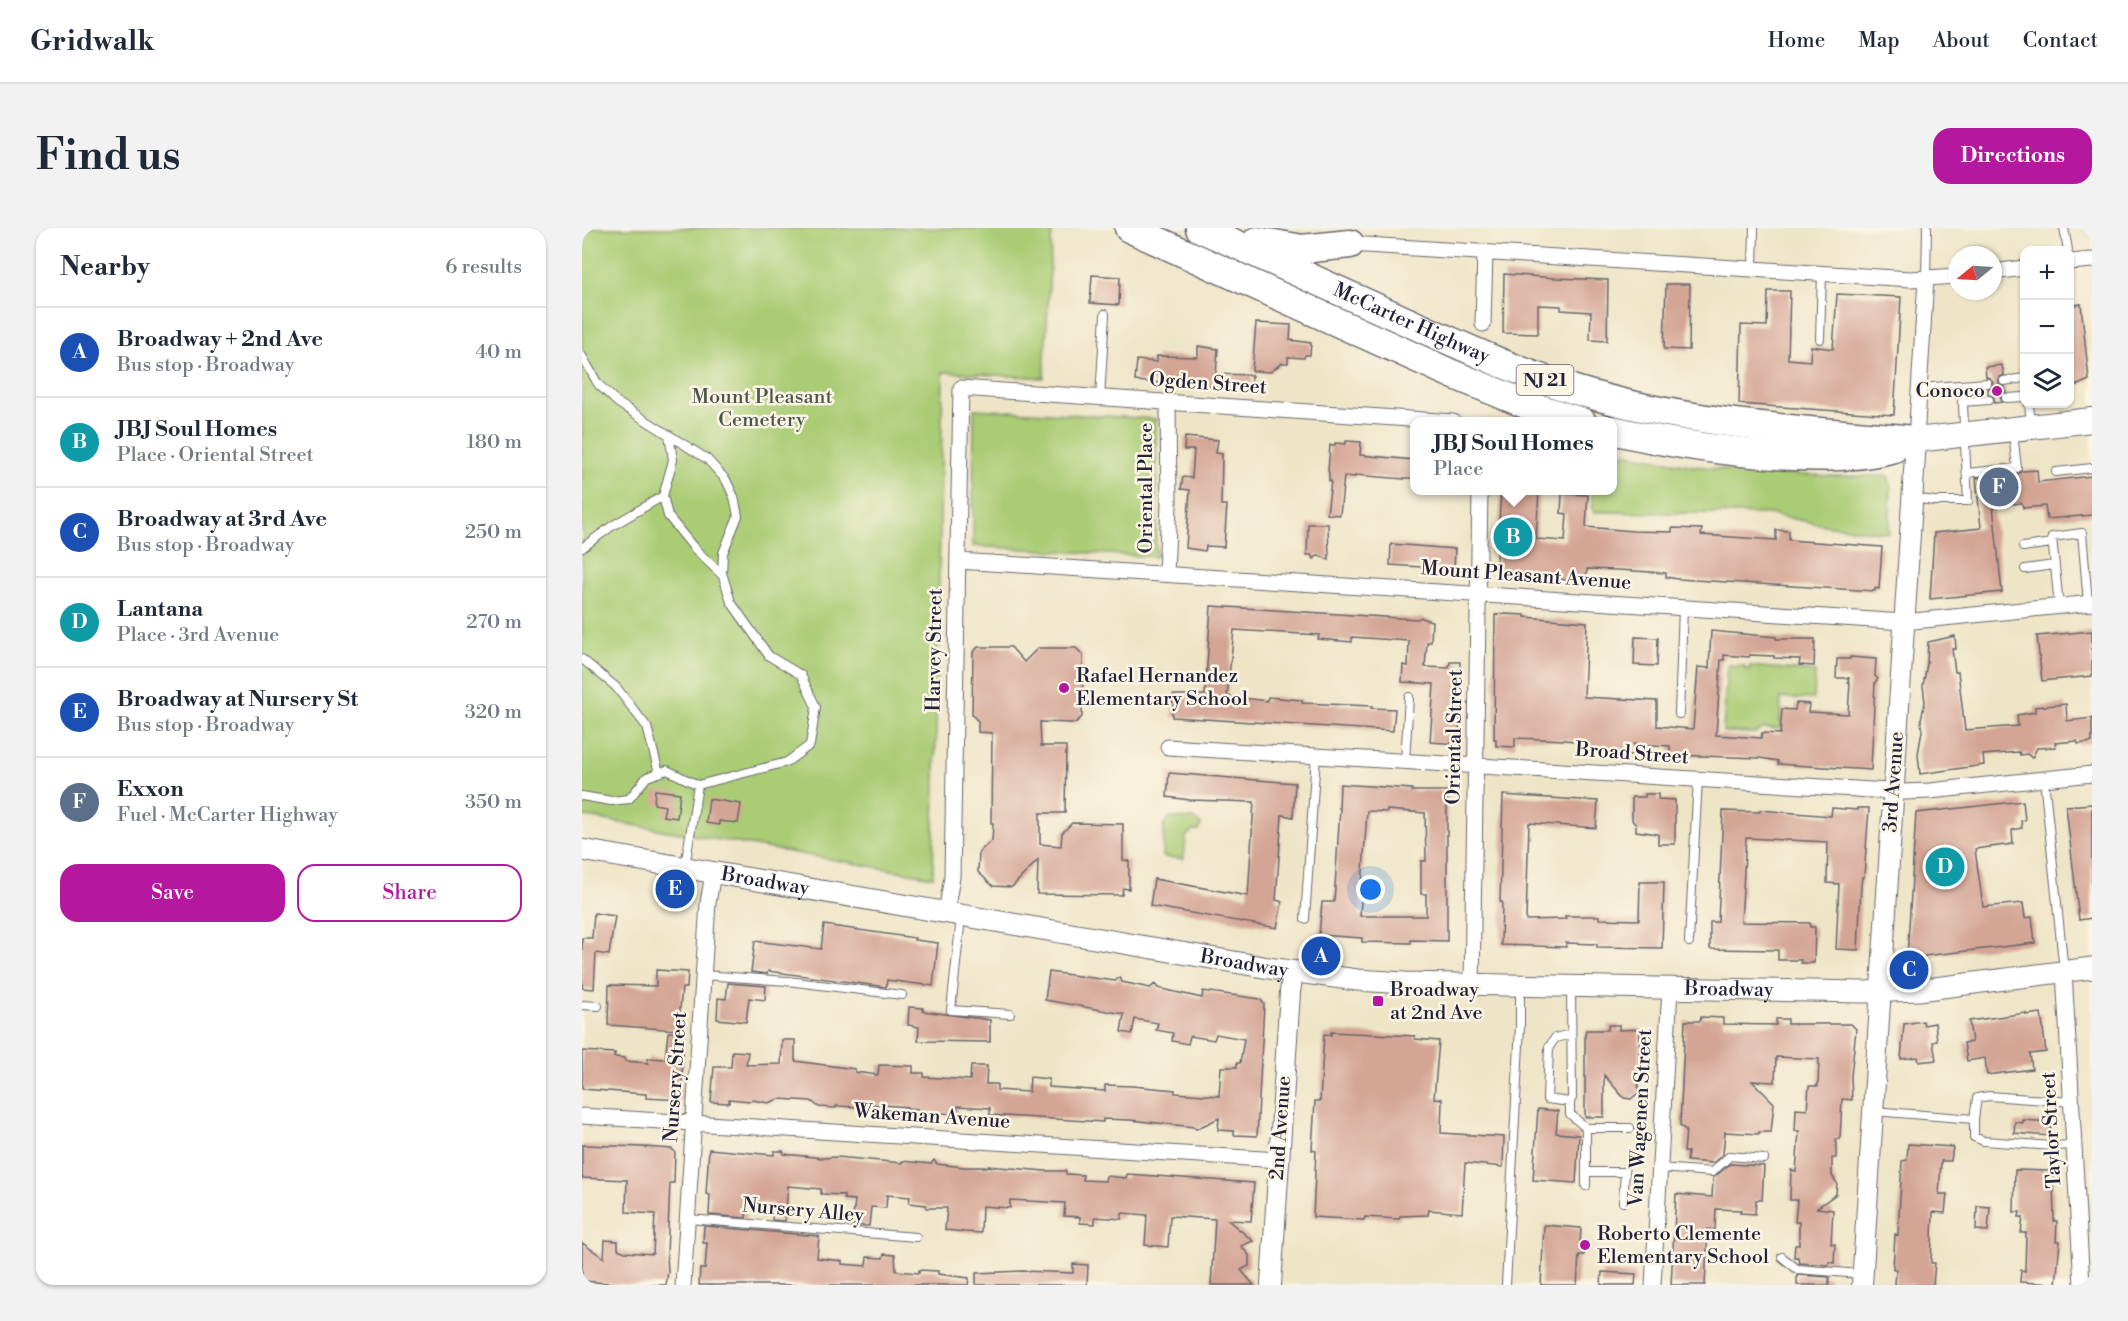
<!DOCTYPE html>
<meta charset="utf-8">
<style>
body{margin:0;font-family:"Libre Bodoni",serif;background:#f2f2f3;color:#1f2937}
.controls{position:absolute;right:18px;top:18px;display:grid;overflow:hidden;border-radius:12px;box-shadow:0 2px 4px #0004}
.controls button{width:54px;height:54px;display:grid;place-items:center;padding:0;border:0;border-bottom:2px solid #e0e1e3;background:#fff;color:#1f2937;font:30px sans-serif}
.compass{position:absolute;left:1366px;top:18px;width:54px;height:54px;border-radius:50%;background:#fff;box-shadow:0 2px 4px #0004;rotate:252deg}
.you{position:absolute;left:789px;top:662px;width:21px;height:21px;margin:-15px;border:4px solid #fff;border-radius:50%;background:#1a73e8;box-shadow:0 0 0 9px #1a73e833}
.badge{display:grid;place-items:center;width:39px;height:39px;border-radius:50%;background:#b5179e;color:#fff;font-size:20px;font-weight:700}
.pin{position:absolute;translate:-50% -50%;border:3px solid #fff;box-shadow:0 2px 6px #0006}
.popup{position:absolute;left:828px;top:189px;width:207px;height:78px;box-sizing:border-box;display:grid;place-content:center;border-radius:12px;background:#fff;filter:drop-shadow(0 2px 4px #0005);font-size:20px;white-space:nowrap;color:#747a83}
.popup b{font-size:22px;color:#1f2937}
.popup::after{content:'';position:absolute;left:50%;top:100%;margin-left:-12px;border:12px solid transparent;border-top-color:#fff}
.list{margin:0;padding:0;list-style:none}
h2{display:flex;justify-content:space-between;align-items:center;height:78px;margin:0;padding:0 24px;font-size:26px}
h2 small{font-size:20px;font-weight:400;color:#747a83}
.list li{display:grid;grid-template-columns:39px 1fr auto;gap:18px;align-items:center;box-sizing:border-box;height:90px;padding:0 24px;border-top:2px solid #e0e1e3}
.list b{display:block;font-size:22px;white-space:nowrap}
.list p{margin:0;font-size:20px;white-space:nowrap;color:#747a83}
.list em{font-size:20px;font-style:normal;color:#747a83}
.actions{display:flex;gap:12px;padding:18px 24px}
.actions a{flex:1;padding:14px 0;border:2px solid #b5179e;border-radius:18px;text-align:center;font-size:21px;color:#b5179e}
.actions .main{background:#b5179e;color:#fff}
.icon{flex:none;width:33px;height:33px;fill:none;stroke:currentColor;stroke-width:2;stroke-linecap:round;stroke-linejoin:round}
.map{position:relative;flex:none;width:1510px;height:1057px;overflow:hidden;border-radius:18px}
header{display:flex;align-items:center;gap:36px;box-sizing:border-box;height:84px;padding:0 30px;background:#fff;border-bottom:2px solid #e0e1e3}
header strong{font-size:28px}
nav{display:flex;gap:33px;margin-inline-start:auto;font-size:21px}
.intro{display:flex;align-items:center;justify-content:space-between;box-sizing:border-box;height:144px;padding:0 36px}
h1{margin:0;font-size:42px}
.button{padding:15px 27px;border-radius:18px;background:#b5179e;color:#fff;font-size:21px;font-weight:700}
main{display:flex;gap:36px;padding:0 36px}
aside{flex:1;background:#fff;border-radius:18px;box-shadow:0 2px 4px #0004}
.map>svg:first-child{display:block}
.green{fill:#aacc74;stroke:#667758;stroke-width:1.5}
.building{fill:#d4a595;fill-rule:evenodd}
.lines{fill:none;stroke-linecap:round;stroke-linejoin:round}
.service-casing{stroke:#69666c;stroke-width:10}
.minor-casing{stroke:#69666c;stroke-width:17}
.tertiary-casing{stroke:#69666c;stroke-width:22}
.secondary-casing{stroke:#69666c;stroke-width:23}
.primary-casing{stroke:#69666c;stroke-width:26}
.motorway-casing{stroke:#69666c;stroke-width:31}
.service{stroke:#fff;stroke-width:8}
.minor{stroke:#fff;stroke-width:15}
.tertiary{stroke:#fff;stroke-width:20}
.secondary{stroke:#fff;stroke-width:21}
.primary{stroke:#fff;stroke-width:24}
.motorway{stroke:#fff;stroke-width:28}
.poi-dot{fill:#b5179e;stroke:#fcf5e5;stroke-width:2}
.labels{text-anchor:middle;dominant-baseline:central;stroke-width:5;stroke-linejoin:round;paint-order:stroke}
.shield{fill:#fcf5e5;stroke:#63616e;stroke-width:1.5}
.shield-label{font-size:18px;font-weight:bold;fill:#22223b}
.street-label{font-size:20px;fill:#22223b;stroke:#fcf5e5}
.poi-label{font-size:20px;fill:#22223b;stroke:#fcf5e5;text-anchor:start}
.park-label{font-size:20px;fill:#4b554c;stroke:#fcf5e5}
</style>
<header>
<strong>Gridwalk</strong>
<nav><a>Home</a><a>Map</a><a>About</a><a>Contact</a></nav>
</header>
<div class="intro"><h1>Find us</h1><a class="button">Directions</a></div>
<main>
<aside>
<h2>Nearby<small>6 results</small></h2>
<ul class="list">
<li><span class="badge" style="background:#1a4fb4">A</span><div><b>Broadway + 2nd Ave</b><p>Bus stop · Broadway</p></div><em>40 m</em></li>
<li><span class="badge" style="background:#0f9aa8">B</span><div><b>JBJ Soul Homes</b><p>Place · Oriental Street</p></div><em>180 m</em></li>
<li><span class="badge" style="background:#1a4fb4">C</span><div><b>Broadway at 3rd Ave</b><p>Bus stop · Broadway</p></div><em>250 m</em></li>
<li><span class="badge" style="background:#0f9aa8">D</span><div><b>Lantana</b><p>Place · 3rd Avenue</p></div><em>270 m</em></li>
<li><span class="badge" style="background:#1a4fb4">E</span><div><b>Broadway at Nursery St</b><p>Bus stop · Broadway</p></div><em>320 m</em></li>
<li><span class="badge" style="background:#5c6f8a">F</span><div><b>Exxon</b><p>Fuel · McCarter Highway</p></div><em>350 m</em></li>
</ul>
<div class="actions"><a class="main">Save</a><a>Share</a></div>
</aside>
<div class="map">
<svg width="1510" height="1057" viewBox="0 0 1510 1057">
<rect width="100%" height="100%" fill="#fcf5e5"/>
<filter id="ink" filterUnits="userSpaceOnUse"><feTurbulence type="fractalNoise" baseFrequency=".0167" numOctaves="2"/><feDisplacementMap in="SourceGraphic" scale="12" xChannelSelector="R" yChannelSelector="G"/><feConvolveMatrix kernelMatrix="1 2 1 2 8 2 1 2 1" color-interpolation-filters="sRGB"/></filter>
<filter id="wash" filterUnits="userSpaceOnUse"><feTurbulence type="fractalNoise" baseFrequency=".008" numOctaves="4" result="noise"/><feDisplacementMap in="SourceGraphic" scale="24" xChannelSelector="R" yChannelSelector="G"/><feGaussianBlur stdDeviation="1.35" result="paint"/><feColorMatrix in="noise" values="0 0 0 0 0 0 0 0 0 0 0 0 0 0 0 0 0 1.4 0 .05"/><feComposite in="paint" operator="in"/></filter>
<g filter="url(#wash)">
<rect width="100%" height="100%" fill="#eee5c7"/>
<path class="green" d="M0,0h470l-8,150 -101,-6 -10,505 -351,-61z
M392,181l182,10v138l-183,-11z
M1030,223l82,15 59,7 81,3h54l3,9 -2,48 -59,-7 -61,-12 -176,-2 -1,-21 20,-1z
M1145,437l18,1v3l4,1 1,-4 65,6 -1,27 -33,-1 -1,31 -16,-1 -9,5 -32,-1z
M587,590l25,1 7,5 -2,6 -6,1 -7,5 -2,23 -21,-2 1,-33z"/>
<g id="blocks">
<path class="building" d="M922,46l51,4 53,2 -1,61 -17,-1 1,-28 -30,-2v-4l-23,-1v29l-35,-1z
M510,47l28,2 -1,28 -29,-2z
M1084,56h24l-1,66 -25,-1z
M1186,63h22l-2,68 22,2 1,-15 22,3 4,-55 64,3 -7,118 -155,-11 2,-79 26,1z
M1499,76l8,76 -11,5h-8v-79z
M674,95l35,2 -1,15 21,3 -1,12h-5l-1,3 -16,-1v6h-6l-12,9 -18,-1z
M616,118l20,3 -2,25 36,1 -1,14 -116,-8 2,-21 20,2v-6l41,1z
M1420,137l2,10 -4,2 -2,4 2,4 5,2 1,5 -6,4 2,6 -8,1v-6l-6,-3v-5l4,-3 1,-4 -3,-4 -4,-1 -1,-10z
M603,209l33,3 -2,13 6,1 -1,51h6l-3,42 -18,-1 -1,5 -19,-3 4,-58 -9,-1 2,-12 9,1 2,-28h-10z
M764,213l15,1 -1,13 54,5v18h-10v1l-49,-4v2l-11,-1 -4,39 -13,-1 4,-33h-2v-9l-1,-1 2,-26h5v-2l11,1z
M1455,242l1,12 54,-6v39l-45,4 -2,-13 -22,2 -1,-5 -29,3 9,86 -72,7 4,-66 47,-5 -5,-50 42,-4 4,-3z
M919,262h38l-3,49 29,2 2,-27 -6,-1 1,-19 26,1 -2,32 47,4 39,1v-4l30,1 -1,6 75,5v-10l13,1v9l93,7 -3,42 -4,-1v3l-197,-12 -12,-2v-4l-48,-3 -31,-1 -1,12 -90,-5z
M726,296h20l1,36 -11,-5 -4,4 -3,-4h-4z
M809,316l64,5 -1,20 -64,-4z
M629,378l189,12 18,1 3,-2 3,2 8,2 -1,21h-4l-2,25 24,1 1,-6h10l-1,82 -29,-2 4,-58 -32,-2 1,-17 5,1 1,-25 -57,-4v5l-34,-3 1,-4 -85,-5 -7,66 40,5 1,-4 34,3v3l70,3 -1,2 24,1 -2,22 -221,-14 1,-22h32z
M923,386l20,1v2l62,5 -3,75 73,4v25l36,3 5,-62 11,1 2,-37 65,6v2h39l-1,27 -15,-1 1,-6 -26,-1v-2l-24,-1 -1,2 -25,-2v5h-3l-5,75 45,3 1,-5 18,1 2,-25 13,1 1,-7 13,1 -1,8 40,2 2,-32h-2l1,-4h-13l1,-19h13v-2l26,2 -1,17 3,3 -3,3 -4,88 -93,-6v-3l-18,-3 -90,-3v-9l-36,-2v11l-49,-3v-10l-21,-2 -49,-2v9l-19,-1v-7h-2l1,-124z
M1510,403v45l-50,5 -5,-45z
M1373,408l1,13h-4l3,23h3l7,58 53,-4 -1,-11 18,-3v-5l31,-3 1,17 25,-3v24l-14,2 -1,-3 -22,2 1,4 -19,1 -5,10 -5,-4 -7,1 -1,-3 -36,3 1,10 -64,9 -2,-20 4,-23 -1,-12 4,-17 -2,-16 4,-22 1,-22z
M1053,409l23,1 -1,28 -23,-1z
M396,419h33l13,15 14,-14h38l7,7 -1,62 -7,6 -35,-1 1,24h25l-1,67h-25v31l21,2 1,-13 10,-10 51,1v36l6,1v28l-6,-1 -1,7 -85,-1 1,-34 -26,27 -19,-1 -15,-14 1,-20 13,-12 1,-17h-2l1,-90 -14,-1v-11l-6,-6 1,-63z
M587,545l126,10 -2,34 -11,-2 -6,85 6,2 -5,26 -127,-22 4,-27 94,17 6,-94 -64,-2 -23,-3z
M758,556l72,5v2h35v150l-36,-1v3l-49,-1v-4l-43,-3 3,-33h12l6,-94h-1zM805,582l38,3 1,48h-5v33h5v22h-66l7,-105 20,1z
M73,562l25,3 -3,25 -14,-2 2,-10 -11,-2z
M1063,566h13v5l17,1v44h-17v-10l-22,-3v-6l-4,-5v-23h13z
M921,567l95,6 -2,27 -67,-5 -3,97 40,-1 -1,-3h34v3l40,1 1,-38h24l-2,66 -65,-1v-3l-31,-1v4l-65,-2 1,-43h-2z
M127,571l32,5 -3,19 -19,-2v4l-13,-2z
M1441,573l2,19 -4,1 1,7 -10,2 1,14 -38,5 8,58 40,-4 2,15 7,-1 3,26 -128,15 9,-145z
M1510,576v114l-13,2 -13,-114z
M1250,580l25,2v-2h12l-5,69h-2l-1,8 -3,65 -22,-1 3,-65 -12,-1 1,-41 -82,-4 -5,84 69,1v4h5l-1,36h-13v-3h-23v-10l-68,-1v-27h8l5,-111 37,1v-2l71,6z
M12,685l21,3 -6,39 -13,-2 -2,36 -12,-1v-50h10z
M242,697l91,13 -1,2 24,3 -5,43 -46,-6 -1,7 -118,-16 -1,3 -16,-2 4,-31 66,8z
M74,742l32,2 -1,16h-5l-4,42 -70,-5 1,-40 47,1z
M467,744l66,9 5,-4 2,5 28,6 5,-4 3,4 44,10 1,-7 57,8 4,5 -7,132 -23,-1v-4l-16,-1 1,-12 -23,11 -2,-2 -64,-7 -27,-1v3l-113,-7v-7l-32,-2 -1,8 -35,-2v-2l-16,-1 1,-2 -47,-4 -1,4 -23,-1v2l-17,-1 -8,-6 -32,-2 -11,4 -15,-3 -3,1 -21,-2v4l-18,-1 3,-35h17l1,-16 16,1 -2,13 35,-1 1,-24h13v21l60,8v3l23,3 1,-10 34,1v7h11v4l46,3 1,-14h16l-1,18h11v6l32,2 1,-15 19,2v8l56,4v-6l27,1 43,4v3l44,3 2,-29h16v-4h3l4,-24 -28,-5 -2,6 -24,-4 -2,8 -16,-3 1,-8 -17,-3 2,-7 -23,-4 -3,15 -11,-2 3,-18 -79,-14z
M146,755l38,3 -1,14 -16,-2 -3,24 -29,-3 1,-21 8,1z
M327,779l14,1v3l67,9v22l-72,-1 1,-14 -11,-2z
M1444,785v2l15,-2 5,39 -16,2 2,15 -45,6 -2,-17 -18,3 -3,-18 8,-1 -3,-21z
M1119,789l22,1v6l53,1v-6h12v5h63l5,5 -5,47 1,24 -10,-1 -2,40h-4v19h-4v18l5,7 -1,11 -19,14 16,2 -2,34h4l-1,19 -5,-1v3l-30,-2 -1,-6h-4l1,-12h4v-23h-4l2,-22h-7l1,-30 5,1 3,-40h-4l1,-22 11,1 2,-24h9l1,-27 -43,-2 -1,25 -23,-1 22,22 -3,29h-12v2l-34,-2 -2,22 -10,9 -26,-2 1,-9h-4l2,-22 -6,-4 5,-105h15z
M1341,793l1,4 11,-2 2,18 -4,1 3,18 -17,2 -1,-5 -17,2 3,-35z
M1026,797h11v5l21,-1 -2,64 -7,6 -7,-1 -20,-23v42h-19v-83l1,-4h22z
M86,804l16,1 -3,67 -35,-2v-4l-64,-5v-38l33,2 -1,4 11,1v3l23,2v-5l17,1z
M749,804l84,4v3l24,2 -5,57 8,1 -1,34 63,4 -1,30 -38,-4 -3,50 -33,-3 -1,5 -28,1 -1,3 -34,-2 -1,3 -51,-3 3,-66 -4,-1 3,-49h5l4,-67 7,1z
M956,881l20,2 -2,22 23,2 -3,48 -43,-3z
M1441,892l28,2 -1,14 -36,-3 1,-11 8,1z
M1326,916l45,3 -2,14h-10l-2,33h8l-2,19 -12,-1 -2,51h4l-2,22h-38l1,-16h-3l2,-35 3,1 4,-74 5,-1z
M0,917l62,2 28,2 3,3 -1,31h-4l-3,71 1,18 -2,13h-31l-53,-4v-38l22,15 1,-18 13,1v8l7,3 28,2 2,-40 -29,-2 1,-32 -45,-2z
M127,921l65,6v-4h9l1,3 39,4 14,-1 65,6v-2l29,3 3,-4 3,4 27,3h23l1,-1 57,5h21v3l17,1v5l22,1 1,-5 20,2 1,-4 127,9 -3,38 -23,-1 25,21 -12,5 8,9v11l-8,4 13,15h-43l4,-66 -45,-3 -2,31 -23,-2 2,-30 -25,-2v6l-27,-2v7l-15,-1v-6l-16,-1 1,-13 -55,-3v8l-28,-2 -1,27 -17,-1 -19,-2 2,-22h-21v-3l-17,-2 1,-6 -23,-2 -1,13 -15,-1 -2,19h-10l-7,-1 3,-25 -11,-1v-4l-23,-1v-5l-33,-3 -3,35 -13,-1 1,-16 -26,-2 -1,16 -37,-3 1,-20 -4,-1z
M1148,936l34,2 -2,34h-6l-1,14 -15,-1 1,-3 -25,-1 -1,21 -7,-1 -3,56h-34l5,-91 36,3 1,-19z
M1433,942l35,1 3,4 1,46h3l-1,20h4l-4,43 -36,-2 1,-12 4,1 1,-38h-5l2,-16h-4l1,-5h-6z
M1395,978l13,1 -2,24 -12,-1z
M962,997l37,3 -1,16 5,1 -1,10h-5l-2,30h-36z
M122,998l115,10 -2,22 25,3v3l24,2 1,-9 16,1 1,-4 11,1 1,16 23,2v-3l19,1v3l31,4 -1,7h-269l1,-16h5l2,-26h-4z
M491,1036l15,1 -1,20h-111v-12l47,-2 50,2z
M1020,1044l34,2 -1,11h-34z
M1215,1047l32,2v8h-32z"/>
</g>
</g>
<g filter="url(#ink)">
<use href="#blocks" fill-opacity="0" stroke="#69666c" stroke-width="1.5"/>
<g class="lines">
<defs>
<path id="service" d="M1482,0l4,22
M1171,41l1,-41
M1344,51l1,-51
M1238,111l2,-66
M0,128l16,28 20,19 51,32 4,25 -10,36 5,20 26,32 29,28 8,26 38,54 32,19 15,32 -6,38 -23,17 -89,23 -31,-15 -20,7 -18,22 -18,2 -29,-5
M1422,153l20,-3
M1337,160l68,-5
M518,170l5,-84
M1424,170l18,-1
M1380,174l27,-2
M1447,176l2,19
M87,207l38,24 19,21 8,17 4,19 -15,37 -1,22
M1474,244l36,-4
M1385,245l50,-5 -4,-35
M1332,270l20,3h34l-6,-115
M1441,319l29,-4
M0,320l30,-22 51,-30
M1443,341l29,-4
M1477,378l-7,-69 30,-4 6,70
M0,431l34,28 31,40 12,46
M1097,486l4,-106
M823,533l4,-64
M1462,551l20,192
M103,639l13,-82
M379,689l-10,93 59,4
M723,691l11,-163
M1107,714l9,-163
M121,747l84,6 115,14
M989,761l1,109 -2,4 -23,-3 2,-52 6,-9 16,-4
M0,777l16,1
M988,874v12l16,14h44
M1291,883l101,8 3,-21 12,-2 83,6
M1392,891v18l10,4 69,5 21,-1
M1004,900v58
M1078,940l52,4 18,-16 34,3
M1004,944h39l-2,30
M106,991l228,18
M1200,1029l15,12 64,5
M924,1057l14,-259v-39"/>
<path id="minor" d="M768,16l561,35 46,-3
M1488,34l22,-2
M1411,44l31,-4
M901,96l2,-72
M1334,212l10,-161
M376,333l946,61 188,-19
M584,346l3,-69 -1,-102
M586,519l736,45 26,-1 162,-17
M364,685l6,-36 9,-489 492,34
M1482,744l18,313
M890,757l8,-495
M0,888l697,44
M101,1057l25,-382 5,-30
M1071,1057l17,-296"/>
<path id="tertiary" d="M689,1057l19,-293 3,-20
M1280,1057l54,-845"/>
<g id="secondary">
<path id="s1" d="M0,622l693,119 82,11 48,3 458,9 56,-2 173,-22"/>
</g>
<path id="primary" d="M1334,212l176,-20"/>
<g id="motorway">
<path d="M547,0l323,146 76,31 54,17"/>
<path id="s2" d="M618,0c66,30 133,60 199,90 58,26 115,53 176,72 111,34 226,40 341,50"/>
<path d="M675,13l45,8 48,-5"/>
<path d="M1030,202c60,14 120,23 182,26 33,1 68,1 100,-8"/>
</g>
</defs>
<use href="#service" class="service-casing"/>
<use href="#minor" class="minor-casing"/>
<use href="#tertiary" class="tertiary-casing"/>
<use href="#secondary" class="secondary-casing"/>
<use href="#primary" class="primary-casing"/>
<use href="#motorway" class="motorway-casing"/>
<use href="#service" class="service"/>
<use href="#minor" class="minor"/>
<use href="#tertiary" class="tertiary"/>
<use href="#secondary" class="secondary"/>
<use href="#primary" class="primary"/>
<use href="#motorway" class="motorway"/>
</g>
</g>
<g class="poi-dot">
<circle cx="1415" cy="163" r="6"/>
<circle cx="482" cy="460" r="6"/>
<rect x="790" y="767" width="12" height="12" rx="3"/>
<circle cx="1003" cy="1017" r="6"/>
</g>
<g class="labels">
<rect class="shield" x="934.5" y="137" width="57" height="30" rx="4.5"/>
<g class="shield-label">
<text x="963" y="152">NJ 21</text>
</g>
<g class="street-label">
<text stroke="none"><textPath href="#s2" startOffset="232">McCarter Highway</textPath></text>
<text transform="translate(626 156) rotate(4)">Ogden Street</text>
<text transform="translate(564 260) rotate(-90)">Oriental Place</text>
<text transform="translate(944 348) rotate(4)">Mount Pleasant Avenue</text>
<text transform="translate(353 422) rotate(-89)">Harvey Street</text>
<text transform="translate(873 509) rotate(-89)">Oriental Street</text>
<text transform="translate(1050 526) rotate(4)">Broad Street</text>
<text transform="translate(1312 554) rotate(-86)">3rd Avenue</text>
<text stroke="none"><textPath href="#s1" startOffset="186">Broadway</textPath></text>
<text stroke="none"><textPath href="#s1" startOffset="672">Broadway</textPath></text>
<text stroke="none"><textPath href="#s1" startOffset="1158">Broadway</textPath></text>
<text transform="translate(94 849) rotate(-86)">Nursery Street</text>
<text transform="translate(350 889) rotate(4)">Wakeman Avenue</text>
<text transform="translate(1059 890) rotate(-87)">Van Wagenen Street</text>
<text transform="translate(699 900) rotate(-86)">2nd Avenue</text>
<text transform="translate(1470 902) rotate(-93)">Taylor Street</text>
<text transform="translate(221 983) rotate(5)">Nursery Alley</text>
</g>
<g class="poi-label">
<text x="1403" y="163" text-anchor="end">Conoco</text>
<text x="494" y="448">Rafael Hernandez<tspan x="494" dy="23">Elementary School</tspan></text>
<text x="808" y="762">Broadway<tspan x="808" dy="23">at 2nd Ave</tspan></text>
<text x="1015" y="1006">Roberto Clemente<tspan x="1015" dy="23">Elementary School</tspan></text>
</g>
<g class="park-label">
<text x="180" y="169">Mount Pleasant<tspan x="180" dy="23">Cemetery</tspan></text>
</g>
</g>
</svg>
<div class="controls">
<button>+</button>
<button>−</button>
<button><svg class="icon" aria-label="layers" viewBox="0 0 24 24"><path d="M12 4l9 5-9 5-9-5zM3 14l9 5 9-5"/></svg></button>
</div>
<svg class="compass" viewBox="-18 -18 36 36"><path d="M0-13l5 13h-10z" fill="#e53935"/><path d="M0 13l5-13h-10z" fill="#747a83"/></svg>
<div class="you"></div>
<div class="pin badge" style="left:739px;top:728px;background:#1a4fb4">A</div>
<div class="pin badge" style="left:931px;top:309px;background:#0f9aa8">B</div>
<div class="popup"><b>JBJ Soul Homes</b>Place</div>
<div class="pin badge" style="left:1327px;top:742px;background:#1a4fb4">C</div>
<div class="pin badge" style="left:1363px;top:639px;background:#0f9aa8">D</div>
<div class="pin badge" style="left:93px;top:661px;background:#1a4fb4">E</div>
<div class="pin badge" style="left:1417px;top:259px;background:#5c6f8a">F</div>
</div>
</main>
